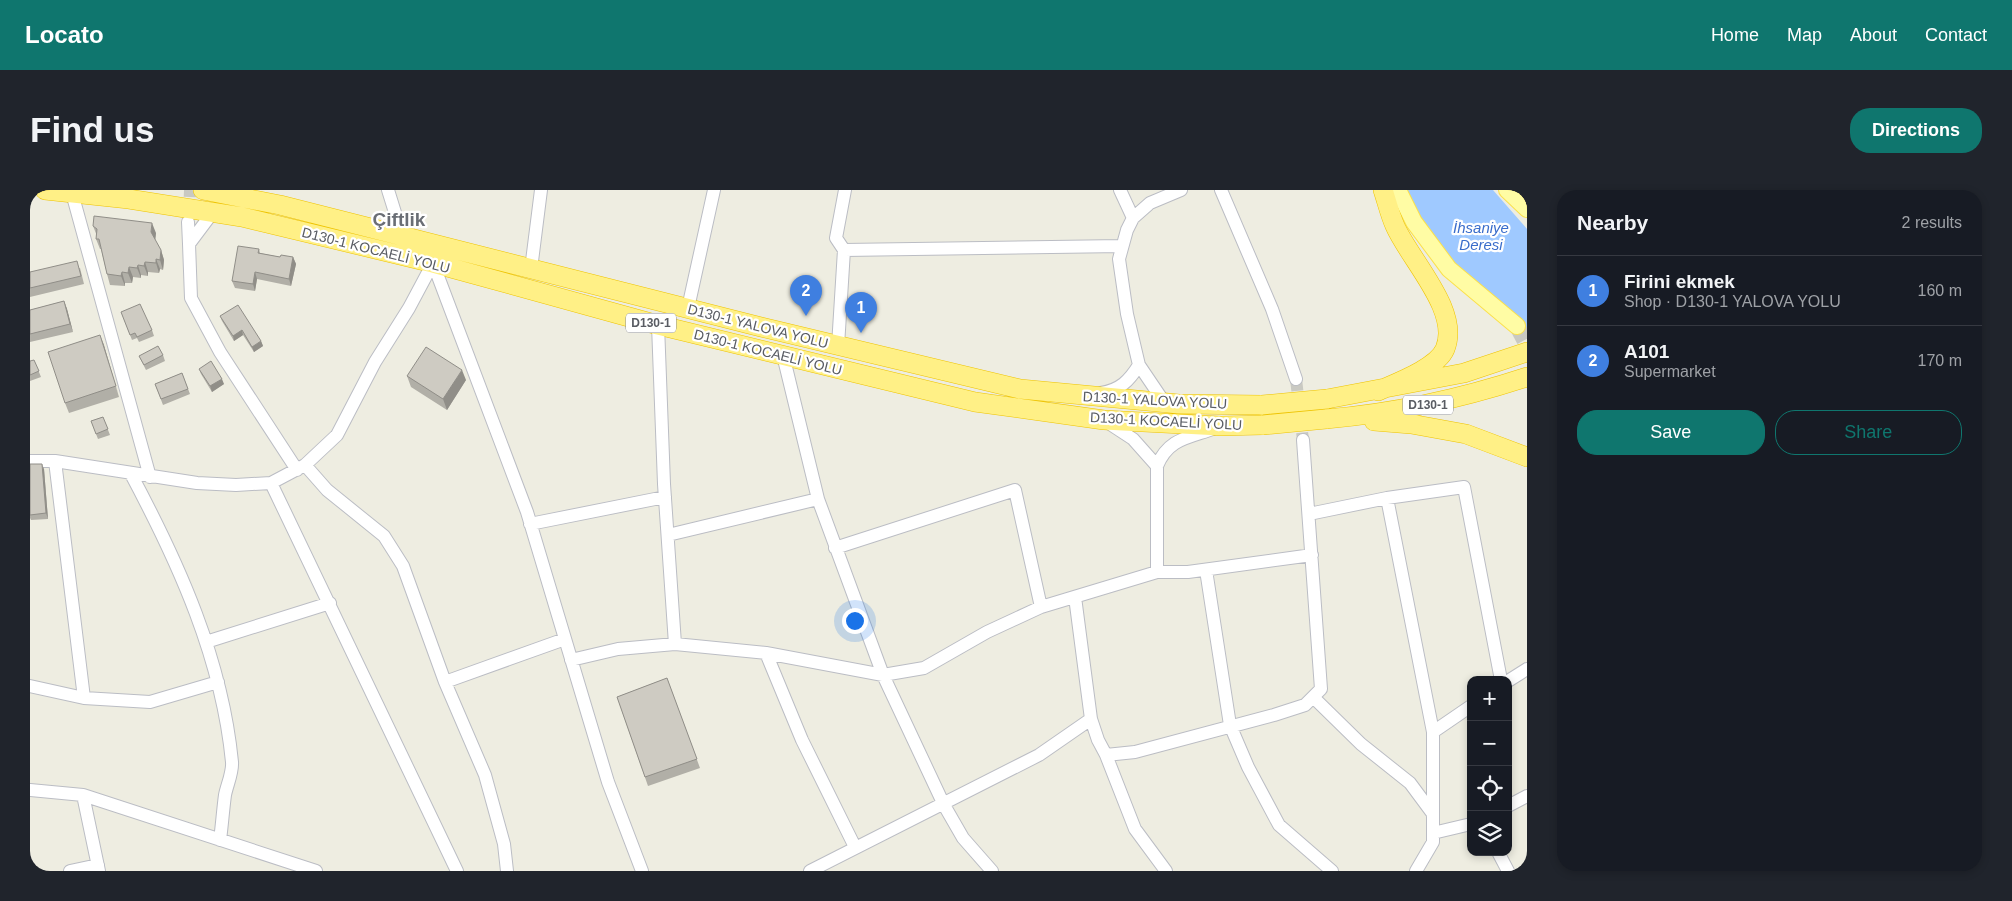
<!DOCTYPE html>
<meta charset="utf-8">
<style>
body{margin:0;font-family:Arial,sans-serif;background:#20242c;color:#f1f3f6}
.controls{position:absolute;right:15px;bottom:15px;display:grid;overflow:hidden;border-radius:10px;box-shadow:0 2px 8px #0003}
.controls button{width:45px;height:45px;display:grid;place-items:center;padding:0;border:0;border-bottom:1px solid #363941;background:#171b24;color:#f1f3f6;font:25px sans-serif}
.you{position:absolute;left:824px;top:430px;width:18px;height:18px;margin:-12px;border:4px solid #fff;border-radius:50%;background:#1a73e8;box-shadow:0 0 0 8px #1a73e833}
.badge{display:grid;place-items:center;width:32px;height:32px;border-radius:50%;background:#0f766e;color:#fff;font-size:16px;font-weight:700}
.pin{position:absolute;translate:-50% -41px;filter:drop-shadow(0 1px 2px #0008)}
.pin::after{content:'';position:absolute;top:26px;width:18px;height:15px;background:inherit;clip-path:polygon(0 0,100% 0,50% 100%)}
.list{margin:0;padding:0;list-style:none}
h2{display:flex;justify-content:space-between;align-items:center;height:65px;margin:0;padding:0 20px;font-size:21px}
h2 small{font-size:16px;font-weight:400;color:#9ea1a6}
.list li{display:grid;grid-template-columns:32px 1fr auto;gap:15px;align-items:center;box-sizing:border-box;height:70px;padding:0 20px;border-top:1px solid #363941}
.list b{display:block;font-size:19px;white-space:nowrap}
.list p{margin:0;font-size:16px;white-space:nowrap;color:#9ea1a6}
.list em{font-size:16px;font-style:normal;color:#9ea1a6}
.actions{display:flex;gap:10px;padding:15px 20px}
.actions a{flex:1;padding:11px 0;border:1px solid #0f766e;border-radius:20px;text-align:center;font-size:18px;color:#0f766e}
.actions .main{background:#0f766e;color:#fff}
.icon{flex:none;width:28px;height:28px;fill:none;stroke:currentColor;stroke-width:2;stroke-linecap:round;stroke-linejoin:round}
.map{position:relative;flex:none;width:1497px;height:681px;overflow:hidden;border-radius:20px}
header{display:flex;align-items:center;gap:30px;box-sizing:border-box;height:70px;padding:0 25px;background:#0f766e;color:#fff}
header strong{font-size:24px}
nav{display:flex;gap:28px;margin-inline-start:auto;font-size:18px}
.intro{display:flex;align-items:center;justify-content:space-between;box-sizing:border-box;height:120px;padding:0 30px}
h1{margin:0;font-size:35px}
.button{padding:12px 22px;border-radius:20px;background:#0f766e;color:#fff;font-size:18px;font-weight:700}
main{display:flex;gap:30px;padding:0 30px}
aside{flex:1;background:#171b24;border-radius:20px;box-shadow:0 2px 8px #0003}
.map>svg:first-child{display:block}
.water{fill:#9fc9ff}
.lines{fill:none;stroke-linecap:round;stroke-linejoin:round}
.minor-tunnel{stroke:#c9c9c2;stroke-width:12;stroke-dasharray:12 6;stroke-linecap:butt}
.major-tunnel{stroke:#c9c9c2;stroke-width:16;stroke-dasharray:16 8;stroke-linecap:butt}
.minor-casing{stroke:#bbbdc4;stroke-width:14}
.major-casing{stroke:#fbe14c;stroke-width:18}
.highway-casing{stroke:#eec300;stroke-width:20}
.minor{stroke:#fff;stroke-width:12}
.major{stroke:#fffca4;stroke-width:16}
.highway{stroke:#fff086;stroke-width:19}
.highway-bridge-casing{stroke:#eec300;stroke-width:20;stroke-linecap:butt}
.highway-bridge{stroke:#fff086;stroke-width:19}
.wall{fill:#b1afa7}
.shaded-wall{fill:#908e88}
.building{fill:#cecbc2;stroke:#908e88}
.labels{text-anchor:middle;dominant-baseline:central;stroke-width:4.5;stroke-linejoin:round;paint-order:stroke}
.shield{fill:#fff;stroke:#8b8d92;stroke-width:1}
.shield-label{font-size:12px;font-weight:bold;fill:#595c63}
.street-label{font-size:14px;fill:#595c63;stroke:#fff}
.water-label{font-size:15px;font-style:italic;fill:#3a6dcb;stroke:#fff}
.district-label{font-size:19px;font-weight:bold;fill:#6a6e75;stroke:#fff}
</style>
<header>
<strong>Locato</strong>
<nav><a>Home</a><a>Map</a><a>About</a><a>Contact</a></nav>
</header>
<div class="intro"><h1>Find us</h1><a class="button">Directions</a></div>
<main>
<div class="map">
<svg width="1497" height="681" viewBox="0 0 1497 681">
<rect width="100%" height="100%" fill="#eeede1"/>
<path class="water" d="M1377,0h86l34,39v104l-6,-10 -70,-62 -35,-51z"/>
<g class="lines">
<path class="minor-tunnel" d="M159,25l1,-25
M1266,189l7,61"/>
<path class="major-tunnel" d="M1487,136l10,19"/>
<defs>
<path id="minor" d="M358,0l14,45
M815,0l-9,48 8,12 278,-4
M1090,0l13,28
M1191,0l51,119 24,70
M42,3l78,284
M183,22l-24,32 2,54 29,54 77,118
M158,32l1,22
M403,73l94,249 81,270 34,89
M501,79l10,-79
M658,118l26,-118
M628,135l6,159 11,160
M808,156l6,-96
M753,165l35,144 65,176 61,130 19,33 29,33
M1071,203c19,-3 28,-12 38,-28
M1134,212l-25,-37 -12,-51 -8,-55 8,-29 6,-12 17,-15 31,-13
M1077,232l26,17 24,27
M0,271h25l142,22 39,2 35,-2 34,-18 32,-30 38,-73 34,-54 24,-45
M25,271l29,237
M275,275l22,25 57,46 19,30 42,116 40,93 19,69 3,27
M101,284c48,90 91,185 101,288 1,10 -5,23 -7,33 -2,15 -3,30 -5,45
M241,293l186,388
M1357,308l46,234v110l-17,29
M1279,324l78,-16 77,-11 37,193
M500,334l135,-27
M638,345l150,-36
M805,358l180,-58 26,117
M1176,380l24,155 18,42 31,58 53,46
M1127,382v-106c11,-27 30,-28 56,-37
M176,452l124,-39
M736,463l36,87 53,107
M541,470l47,-11 57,-5 91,9 117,22 41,-7 63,-36 54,-25 116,-35h31l124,-17
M1478,491l19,-12
M415,492l120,-43
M0,496l54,12 66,4 68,-20
M1283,507l48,47 49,39 23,31
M1061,529l7,21 8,15 29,-3 139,-37 31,-10 16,-16 -18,-249
M1403,542l38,-26
M1076,565l29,74 31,42
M0,600l53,5 233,76
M53,605l16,76
M1478,616l19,-10
M1403,643l38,-9
M1468,662l10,19
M40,681l28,-6
M780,681l229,-116 52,-36 -16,-122"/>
<path id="major" d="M1368,0l16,32 35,47 68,57
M1477,0l20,19"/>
<path id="highway" d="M15,0l84,9 113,18 191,46 225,62 317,77 129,18 117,6 42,-1
M173,0l77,15 481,122 259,62 159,15 83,1
M1348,201c18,-8 59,-23 67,-42 16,-38 -35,-89 -50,-123 -5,-11 -8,-24 -12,-36
M1297,209l137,-26 63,-21
M1296,229c71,-6 134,-20 201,-42
M1344,231l37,3 55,10 61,23"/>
</defs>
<use href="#minor" class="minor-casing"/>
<use href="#major" class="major-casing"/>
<use href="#highway" class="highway-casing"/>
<use href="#minor" class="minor"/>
<use href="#major" class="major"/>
<use href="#highway" class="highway"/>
<defs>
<path id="highway-bridge" d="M1232,215l65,-6
M1233,235l63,-6"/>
</defs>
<use href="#highway-bridge" class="highway-bridge-casing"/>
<use href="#highway-bridge" class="highway-bridge"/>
</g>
<path class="wall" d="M63,36l63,7 -1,7 6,10 3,10 -1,10 -3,-1 -1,4 -11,-1v4l-7,-1v3l-8,-1 -1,6h-7v3l-15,-1 -3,-11 -6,-25h-1l-4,-10 1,-3z
M229,59l1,4 20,4h13l3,7 -5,22 -34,-7 -2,12 -20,-3 -3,-7z
M50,78l4,16 -54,13v-25z
M34,111l3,8 6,23 -43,10v-32z
M91,122l31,18 2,6 -15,6 -2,-4 -5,2z
M190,126l41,25 2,5 -9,6 -11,-17 -9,6 -12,-20z
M70,145l19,62 -50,16 -4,-10z
M133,165l2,6 -19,9 -7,-14z
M4,170l7,17 -11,4v-20z
M169,179l25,15 -12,8 -11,-18z
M152,183l8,21 -27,11 -8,-21z
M377,186l59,4 -19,30 -36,-23z
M73,227l7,18 -12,4 -7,-18z
M0,274l14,5 4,50 -17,1 -1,-2z
M637,488l33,90 -52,18 -31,-89z"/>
<path class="shaded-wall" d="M122,33l4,10 -1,9 -4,-10z
M131,60l3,10 -1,10 -3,-10z
M263,67l3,7 -5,22 -2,-7z
M126,69l4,10 -1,4 -3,-10z
M115,72l3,10v4l-4,-10z
M108,75l3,10v3l-4,-10z
M99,77l4,10 -1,6 -4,-10z
M92,82l3,11v3l-4,-10z
M225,82l2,7 -2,12 -2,-7z
M34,111l3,8 6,23 -3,-8z
M212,140l1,5 -9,6 -1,-5z
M70,145l4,10 15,52 -3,-11z
M231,151l2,5 -9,6 -2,-5z
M432,180l4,10 -19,30 -4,-11z
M192,189l2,5 -12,8 -2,-6z
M12,274l2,5 4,50 -2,-6z"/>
<path class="building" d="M64,26l58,7 -1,9 10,18 -1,10 -4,-1v4l-11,-1 -1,4 -6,-1 -1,3 -8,-1 -1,6 -6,-1 -1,4 -14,-2 -8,-35h-3l1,-10 -4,-3z
M208,56l21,3 -1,4 22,4 1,-2 12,2 -4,22 -34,-7 -2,12 -21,-3z
M47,71l4,15 -51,12v-16z
M34,111l6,23 -40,10v-24z
M110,114l12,26 -15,7 -2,-4 -5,2 -9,-23z
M208,115l23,36 -9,6 -10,-17 -9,6 -13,-20z
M70,145l16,51 -51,17 -17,-51z
M128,156l5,9 -19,10 -5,-9z
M396,157l36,23 -19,29 -36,-23z
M4,170l5,11 -9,4v-14z
M181,171l11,18 -12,7 -11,-17z
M152,183l6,16 -27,10 -6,-15z
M73,227l5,12 -12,5 -5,-13z
M0,274h12l4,49 -16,2z
M637,488l30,81 -52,18 -28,-80z"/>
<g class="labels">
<g class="shield">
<rect x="596" y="123.5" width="50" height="19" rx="4"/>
<rect x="1373" y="205.5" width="50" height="19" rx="4"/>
</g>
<g class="shield-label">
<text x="621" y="133">D130-1</text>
<text x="1398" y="215">D130-1</text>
</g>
<g class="street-label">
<text transform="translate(346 60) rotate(14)">D130-1 KOCAELİ YOLU</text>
<text transform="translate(728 136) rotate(14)">D130-1 YALOVA YOLU</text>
<text transform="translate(738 162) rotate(14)">D130-1 KOCAELİ YOLU</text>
<text transform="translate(1125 210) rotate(3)">D130-1 YALOVA YOLU</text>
<text transform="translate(1136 231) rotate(3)">D130-1 KOCAELİ YOLU</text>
</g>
<g class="water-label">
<text x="1451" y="37">İhsaniye<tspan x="1451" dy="17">Deresi</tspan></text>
</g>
<g class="district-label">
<text x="369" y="29">Çiftlik</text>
</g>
</g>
</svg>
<div class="controls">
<button>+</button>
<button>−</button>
<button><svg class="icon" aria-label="locate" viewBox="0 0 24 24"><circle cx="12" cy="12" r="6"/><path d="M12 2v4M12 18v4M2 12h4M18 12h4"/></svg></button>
<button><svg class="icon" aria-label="layers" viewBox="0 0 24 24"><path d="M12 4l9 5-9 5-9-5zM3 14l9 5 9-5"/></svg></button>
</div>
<div class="you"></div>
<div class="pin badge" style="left:831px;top:143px;background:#3f7fe0">1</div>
<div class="pin badge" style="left:776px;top:126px;background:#3f7fe0">2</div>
</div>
<aside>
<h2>Nearby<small>2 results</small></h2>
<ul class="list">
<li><span class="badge" style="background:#3f7fe0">1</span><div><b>Firini ekmek</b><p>Shop · D130-1 YALOVA YOLU</p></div><em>160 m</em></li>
<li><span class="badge" style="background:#3f7fe0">2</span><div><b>A101</b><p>Supermarket</p></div><em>170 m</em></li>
</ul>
<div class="actions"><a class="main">Save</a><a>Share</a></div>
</aside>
</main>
